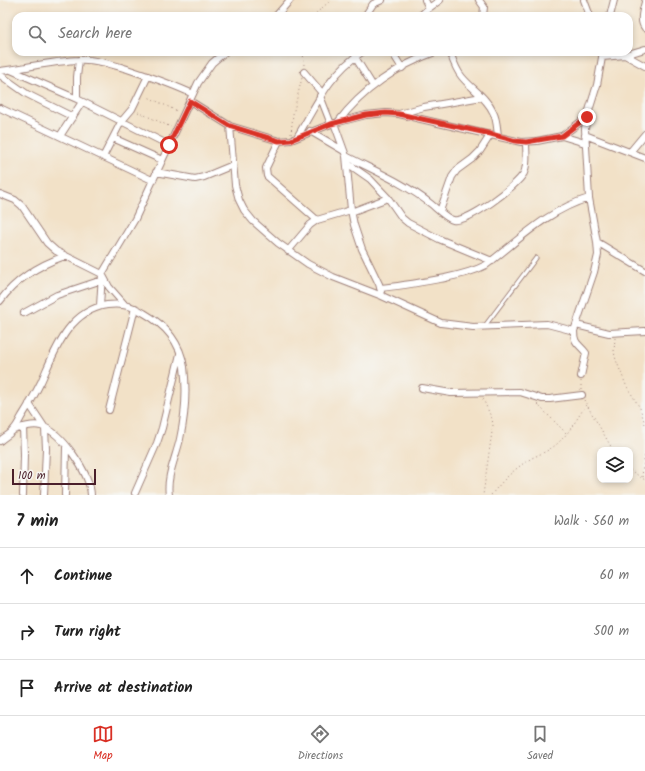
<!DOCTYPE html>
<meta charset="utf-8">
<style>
body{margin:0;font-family:Kalam,sans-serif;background:#f6f6f6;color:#222}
.controls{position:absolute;right:12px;bottom:12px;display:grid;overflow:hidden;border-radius:8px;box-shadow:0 2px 6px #0003}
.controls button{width:36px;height:36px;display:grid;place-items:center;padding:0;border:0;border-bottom:1px solid #e0e0e0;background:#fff;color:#222;font:20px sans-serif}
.scale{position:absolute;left:12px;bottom:10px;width:84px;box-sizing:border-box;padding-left:4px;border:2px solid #4a1f2b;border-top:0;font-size:11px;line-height:14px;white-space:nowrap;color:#4a1f2b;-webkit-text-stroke:3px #f6f6f2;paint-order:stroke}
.stop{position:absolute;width:12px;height:12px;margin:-9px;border:3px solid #d93025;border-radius:50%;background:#fff}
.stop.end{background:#d93025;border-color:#fff;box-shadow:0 1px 4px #0008}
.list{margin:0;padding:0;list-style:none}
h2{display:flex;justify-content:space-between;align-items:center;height:52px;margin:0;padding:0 16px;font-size:17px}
h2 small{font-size:13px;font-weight:400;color:#767676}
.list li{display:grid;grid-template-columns:26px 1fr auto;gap:12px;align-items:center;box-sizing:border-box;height:56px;padding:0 16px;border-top:1px solid #e0e0e0}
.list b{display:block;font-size:15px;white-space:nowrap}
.list em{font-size:13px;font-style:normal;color:#767676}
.icon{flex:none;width:22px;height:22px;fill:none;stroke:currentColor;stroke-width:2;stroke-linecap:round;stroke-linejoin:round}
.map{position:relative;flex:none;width:645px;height:495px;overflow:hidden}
.search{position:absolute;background:#fff;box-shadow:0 2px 6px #0003;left:12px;right:12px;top:12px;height:44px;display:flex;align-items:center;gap:10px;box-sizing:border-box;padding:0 14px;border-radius:12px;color:#767676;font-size:15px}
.sheet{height:220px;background:#fff}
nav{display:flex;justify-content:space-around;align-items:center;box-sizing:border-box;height:56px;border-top:1px solid #e0e0e0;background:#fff;font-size:11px;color:#767676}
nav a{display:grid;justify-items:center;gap:2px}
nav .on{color:#d93025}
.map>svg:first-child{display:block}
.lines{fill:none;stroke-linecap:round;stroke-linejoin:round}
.service-casing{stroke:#9e8079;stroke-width:5}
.minor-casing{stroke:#9e8079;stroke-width:8}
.path{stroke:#9e8079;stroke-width:1;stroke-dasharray:1 3;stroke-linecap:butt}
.service{stroke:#fff;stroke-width:3}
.minor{stroke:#fff;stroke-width:6}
.route{stroke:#d93025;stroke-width:5}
</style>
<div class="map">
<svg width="645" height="495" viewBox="0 0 645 495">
<rect width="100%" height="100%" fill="#f6f6f2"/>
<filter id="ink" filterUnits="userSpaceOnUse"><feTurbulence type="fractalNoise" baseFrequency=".025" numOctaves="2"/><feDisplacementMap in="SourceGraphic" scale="8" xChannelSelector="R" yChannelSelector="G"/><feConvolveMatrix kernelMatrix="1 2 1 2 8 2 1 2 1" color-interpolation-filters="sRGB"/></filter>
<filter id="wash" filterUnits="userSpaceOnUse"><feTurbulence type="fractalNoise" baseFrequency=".012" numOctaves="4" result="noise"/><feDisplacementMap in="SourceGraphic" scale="16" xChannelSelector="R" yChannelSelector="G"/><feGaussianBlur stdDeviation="0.9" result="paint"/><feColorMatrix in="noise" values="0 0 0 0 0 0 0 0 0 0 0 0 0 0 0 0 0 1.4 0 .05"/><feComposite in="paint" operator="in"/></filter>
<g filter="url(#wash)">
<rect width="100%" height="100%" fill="#f2e1c7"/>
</g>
<g filter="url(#ink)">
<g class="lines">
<defs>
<path id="service" d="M484,327l52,-69"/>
<path id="minor" d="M479,0l5,7 -1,9
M584,0l6,16
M645,2c-2,8 -6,19 0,26
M429,8l11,-8
M276,16l14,-16
M365,16l8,-12 9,-4
M420,16l9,-8 -4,-8
M610,16l4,-16
M392,52l10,16
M450,52c3,9 6,18 12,25 10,12 25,21 31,35 4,7 4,16 5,24
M625,55l20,11
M355,57l18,29
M602,57l23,-2 20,-6
M79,60l-2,17v22l92,46
M11,70l66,29
M0,71c26,-3 52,-10 79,-11 15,-1 31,4 45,8 24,8 46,15 69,26
M304,72l18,21
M0,75l27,19 46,23
M320,96l11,28
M190,101l40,25 49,15 12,-1 40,-16 35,-9 20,-2 13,1 122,28 16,-1 25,-5 23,7
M0,108l152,72
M399,114l25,-7 58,-10
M338,122c24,-32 59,-56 97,-70
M334,123l12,33 5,54 3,15 8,24 17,35 2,7
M230,126l5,59 4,15 5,10 9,11 25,22 30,21 25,13 49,19 59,27 32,4 74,-3 27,7
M310,131l34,20
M585,135l60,23
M60,136l22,-34
M562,136l25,-19
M297,137c20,-33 31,-62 65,-85
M113,138l49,22
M279,141l-13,27 1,8 50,44
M630,152l15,-18
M346,156c29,15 60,28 85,48 5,4 16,15 22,16 15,3 64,-34 71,-47 4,-9 2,-21 2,-31
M103,157l18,-35 11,-13 16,-33
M347,163l23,16 18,19 14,20 6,5 31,16 53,22
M156,172l39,7 9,-2 29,-12
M0,194l15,6 7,6 25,37 9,8 46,23 7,13 15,17
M440,211l12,-34 5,-7 15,-11 8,-8 11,-17
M351,212l37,-14
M597,242l48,29
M288,251l22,-26 7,-5 34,-10
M380,288c22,-2 43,-6 65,-10 14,-3 28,-6 41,-13 33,-25 62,-55 103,-67
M0,301c17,-23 39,-36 65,-45
M100,306l2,-32 33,-55 63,-136 14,-20 13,-11
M24,313l33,-18 45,-15
M576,325l33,8 36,-2
M581,376l5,-23c-7,-10 -12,-8 -12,-22l20,-59 4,-17 -1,-13 -8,-44 -4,-69 2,-12 10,-32 6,-33
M422,388l29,5 69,-1 22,7h8l32,-4
M29,404l16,24 1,21 -2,46
M109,410l26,-102
M14,430c9,-3 18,-6 27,-4 21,6 49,48 50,69
M0,441c4,-4 11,-7 14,-12 3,-3 5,-8 8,-13 7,-11 13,-22 19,-34 14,-31 27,-71 66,-77 14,-2 25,0 37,8 21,12 36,28 40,54 3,23 1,49 -4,72 -4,18 -14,38 -11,56
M135,493l22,-50 5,-15 18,-74
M23,495l1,-41 -1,-27
M65,495l1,-48"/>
</defs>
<use href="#service" class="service-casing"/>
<use href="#minor" class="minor-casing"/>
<path class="path" d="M313,16l18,-16
M303,52l1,13
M146,96l31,15
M138,112l33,15
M291,134l2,-20 9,-36
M615,338l-1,14 2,8 10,25 14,23 5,16
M581,381v9
M483,399l9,20 1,6 -10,70
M584,400l29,50
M537,404l29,29
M630,470l15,10
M642,477l3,-24
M491,495c12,-15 24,-27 41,-37 10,-5 19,-8 27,-16 11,-10 19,-25 27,-37"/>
<use href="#service" class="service"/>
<use href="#minor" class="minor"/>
</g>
</g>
<g class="lines" filter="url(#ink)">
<path class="route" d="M169,145l21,-44 40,25 49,15 12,-1 40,-16 35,-9 20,-2 13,1 92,20 25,7 10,1 36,-6 25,-19"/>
</g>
</svg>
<div class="controls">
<button><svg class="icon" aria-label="layers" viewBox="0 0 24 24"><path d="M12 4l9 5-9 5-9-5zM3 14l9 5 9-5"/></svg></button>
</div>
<div class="scale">100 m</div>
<div class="stop" style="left:169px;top:145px"></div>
<div class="stop end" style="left:587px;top:117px"></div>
<div class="search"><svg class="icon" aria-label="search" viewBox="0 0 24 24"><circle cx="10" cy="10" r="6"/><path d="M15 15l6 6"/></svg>Search here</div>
</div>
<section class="sheet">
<h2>7 min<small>Walk · 560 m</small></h2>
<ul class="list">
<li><svg class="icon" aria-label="ahead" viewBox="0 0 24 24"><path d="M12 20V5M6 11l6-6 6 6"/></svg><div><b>Continue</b></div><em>60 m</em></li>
<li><svg class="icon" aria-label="right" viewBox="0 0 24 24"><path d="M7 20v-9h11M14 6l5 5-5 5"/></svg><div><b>Turn right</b></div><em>500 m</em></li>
<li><svg class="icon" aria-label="arrive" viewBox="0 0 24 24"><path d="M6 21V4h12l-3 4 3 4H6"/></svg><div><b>Arrive at destination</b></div></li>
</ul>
</section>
<nav>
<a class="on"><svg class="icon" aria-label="map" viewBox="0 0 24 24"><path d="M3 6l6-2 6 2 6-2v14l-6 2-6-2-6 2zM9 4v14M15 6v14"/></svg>Map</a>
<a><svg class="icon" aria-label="directions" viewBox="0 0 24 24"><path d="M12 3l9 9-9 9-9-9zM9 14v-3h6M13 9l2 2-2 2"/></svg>Directions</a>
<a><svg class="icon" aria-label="saved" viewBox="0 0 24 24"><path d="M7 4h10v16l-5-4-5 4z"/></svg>Saved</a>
</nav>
